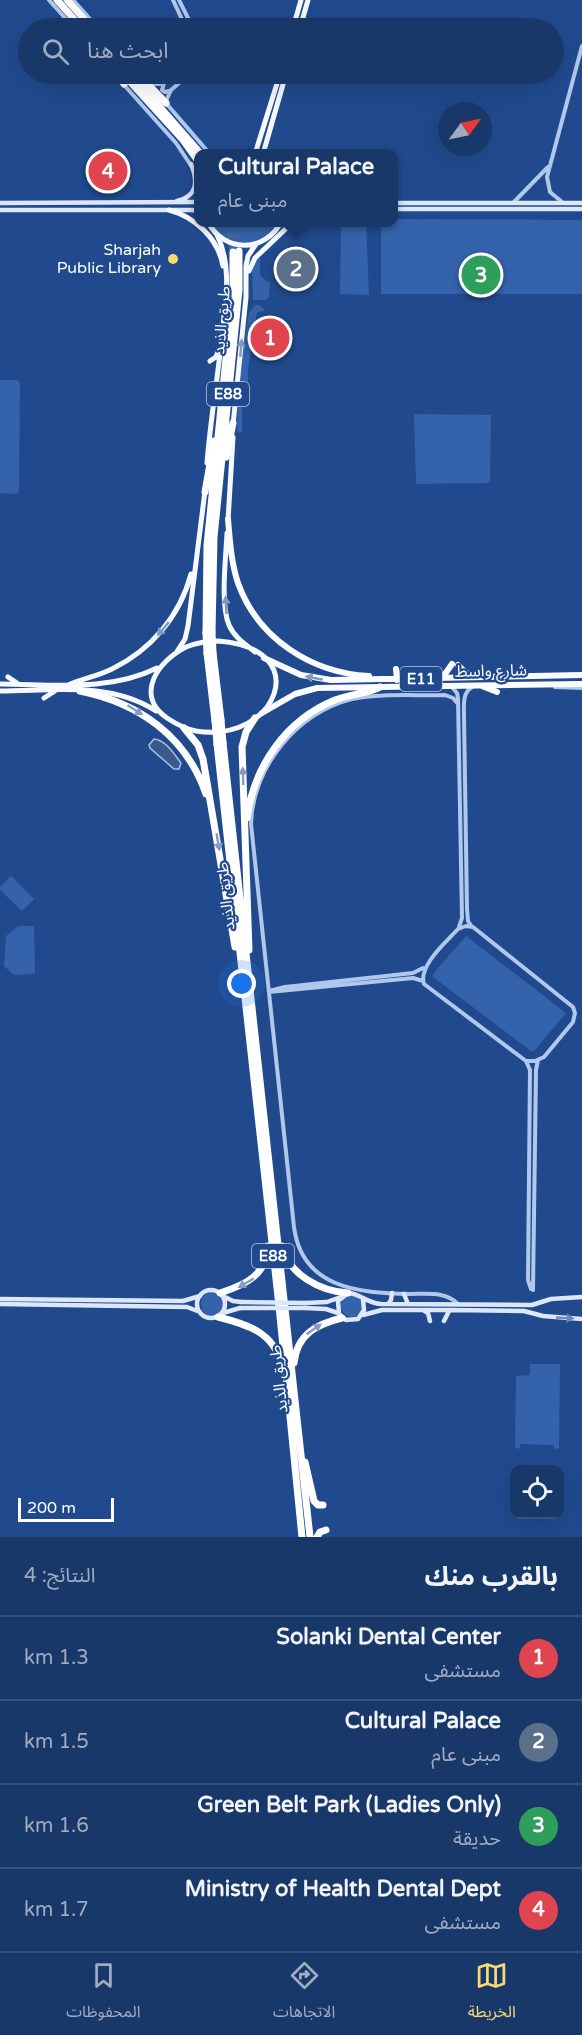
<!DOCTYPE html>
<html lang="ar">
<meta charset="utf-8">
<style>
body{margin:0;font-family:"Varela Round","Noto Sans Arabic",sans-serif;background:#223f70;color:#f1f3f6;direction:rtl}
.controls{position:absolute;right:18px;bottom:18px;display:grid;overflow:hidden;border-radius:12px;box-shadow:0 6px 24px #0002}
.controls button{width:54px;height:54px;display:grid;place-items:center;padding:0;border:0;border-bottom:2px solid #37527e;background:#19386a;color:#f1f3f6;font:30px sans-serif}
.compass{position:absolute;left:438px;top:102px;width:54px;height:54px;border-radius:50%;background:#19386a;box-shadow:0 6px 24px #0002;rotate:57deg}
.scale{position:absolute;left:18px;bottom:15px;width:96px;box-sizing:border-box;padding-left:6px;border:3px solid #fff;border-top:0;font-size:16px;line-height:21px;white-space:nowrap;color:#fff;-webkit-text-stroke:4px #214a8e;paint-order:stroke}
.you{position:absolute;left:242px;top:984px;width:21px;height:21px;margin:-15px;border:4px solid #fff;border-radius:50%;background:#1a73e8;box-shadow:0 0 0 9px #1a73e833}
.badge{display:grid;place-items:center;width:39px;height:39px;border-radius:50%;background:#f8da72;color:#fff;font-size:20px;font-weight:700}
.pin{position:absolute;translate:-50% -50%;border:3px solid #fff;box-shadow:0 2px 6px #0006}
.popup{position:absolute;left:194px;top:149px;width:204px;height:78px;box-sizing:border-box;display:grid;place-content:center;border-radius:12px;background:#19386a;filter:drop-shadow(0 2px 4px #0005);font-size:20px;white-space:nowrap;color:#9facc1}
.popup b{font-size:22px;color:#f1f3f6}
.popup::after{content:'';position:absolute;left:50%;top:100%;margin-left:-12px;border:12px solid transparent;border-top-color:#19386a}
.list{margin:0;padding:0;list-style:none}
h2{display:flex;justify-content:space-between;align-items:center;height:78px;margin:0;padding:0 24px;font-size:26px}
h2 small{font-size:20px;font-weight:400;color:#9facc1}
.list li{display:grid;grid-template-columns:39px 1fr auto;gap:18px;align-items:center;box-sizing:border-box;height:84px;padding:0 24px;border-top:2px solid #37527e}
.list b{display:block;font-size:22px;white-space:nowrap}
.list p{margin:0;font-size:20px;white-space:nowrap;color:#9facc1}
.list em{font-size:20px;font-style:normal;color:#9facc1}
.icon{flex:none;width:33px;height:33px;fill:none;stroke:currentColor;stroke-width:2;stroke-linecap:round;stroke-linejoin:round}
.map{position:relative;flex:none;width:582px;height:1537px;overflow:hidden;direction:ltr}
.search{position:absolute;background:#19386a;box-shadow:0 6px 24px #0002;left:18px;right:18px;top:18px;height:66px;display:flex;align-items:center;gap:15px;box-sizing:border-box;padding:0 21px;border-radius:33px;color:#9facc1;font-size:22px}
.sheet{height:414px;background:#19386a}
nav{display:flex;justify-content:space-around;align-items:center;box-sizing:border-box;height:84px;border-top:2px solid #37527e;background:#19386a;font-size:16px;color:#9facc1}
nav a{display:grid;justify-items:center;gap:3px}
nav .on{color:#f8da72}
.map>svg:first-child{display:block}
.green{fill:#3563ab}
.water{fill:#3b598a;stroke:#a4c1ed;stroke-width:1.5}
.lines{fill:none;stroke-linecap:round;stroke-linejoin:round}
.motorway-tunnel{stroke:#42659f;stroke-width:7;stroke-dasharray:7 3.5;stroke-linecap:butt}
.tertiary{stroke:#b0c8ec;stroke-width:4}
.secondary{stroke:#dce7f9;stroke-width:4.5}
.primary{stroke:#f6f9ff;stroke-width:5}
.trunk{stroke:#fafcff;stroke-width:6}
.motorway{stroke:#fff;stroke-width:7}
.secondary-bridge{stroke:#dce7f9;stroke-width:4.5}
.motorway-bridge{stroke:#fff;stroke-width:7}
.oneway{fill:#8199c1}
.oneway2{fill:#839ac1}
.oneway3{fill:#859bc1}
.oneway4{fill:#6c89b9}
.poi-dot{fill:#f8da72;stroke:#214a8e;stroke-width:2}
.labels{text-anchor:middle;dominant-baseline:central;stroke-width:4.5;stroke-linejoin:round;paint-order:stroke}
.shield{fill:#214a8e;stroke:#bcc9dd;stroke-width:1.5}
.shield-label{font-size:15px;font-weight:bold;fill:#fff}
.poi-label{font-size:16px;fill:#fff;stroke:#214a8e;text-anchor:end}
.street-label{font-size:16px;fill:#fff;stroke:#214a8e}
</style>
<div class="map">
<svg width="582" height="1537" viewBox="0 0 582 1537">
<rect width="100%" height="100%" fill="#214a8e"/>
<path class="green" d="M394,219l188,1v74h-201v-71l13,-1z
M211,223h66c-15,28 -50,24 -66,0z
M341,223h25l3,72 -29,-1z
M257,258h3v17l6,6 4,1 -1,15 -3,3h-13l-1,-32z
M255,305h4l5,4v2l-7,1 -9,57v19l-6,10v33l-3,2 -2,-2 2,-57 10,-62z
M0,380h17l3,3 -1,108 -3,3 -16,-1z
M414,414l77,1 -1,66 -2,2 -71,1 -1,-2z
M11,876l23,23 -12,12 -22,-21v-3z
M18,926h16l1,47 -2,1 -19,1 -10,-9 2,-30z
M466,936l100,77 -32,38h-3l-98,-74v-3z
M201 1304a12 12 0 1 1 24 0a12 12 0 1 1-24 0Z
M341 1306a11 11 0 1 1 22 0a11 11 0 1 1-22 0Z
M530,1364h30l-1,84 -5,1v-4l-34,-1v5l-5,-2 1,-71 14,-1z"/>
<path class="water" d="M154,739c12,1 20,15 27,24l-2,6h-5l-24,-21 -1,-3z"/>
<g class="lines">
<path class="motorway-tunnel" d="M228,222l5,30
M234,222l5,29"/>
<path class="tertiary" d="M49,0l25,28
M73,0l25,28
M173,0l13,28
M179,0l14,28
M164,83l-2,7 3,2 4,-1
M151,84h9l13,-10
M124,85l52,58 22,33
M166,101l5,-11 19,-16
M165,102l45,52
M562,202l-12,-10 -3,-15 35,-131
M513,203l35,-36
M451,686l6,7 1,5 4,220 -3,9
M472,687c-10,6 -8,19 -8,29l3,193 1,12 4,6
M555,687l27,1
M466,926l7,1 100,80 2,6 -2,9 -29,35 -9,4h-9l-102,-77c-6,-18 22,-42 34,-55z
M269,991l16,-4 128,-14 10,-5
M269,992l144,-14 10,3
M526,1061l4,9 -2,210 3,9 2,1
M533,1290l3,-220 2,-10
M458,1304c-12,-13 -31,-10 -48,-10 -52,-1 -108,-6 -116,-67l-43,-403c1,-56 46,-112 101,-125 30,-6 63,-3 93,-4l8,3 5,6"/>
<path class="secondary" d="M177,201c21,-5 21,-20 14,-37
M0,203l198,-1
M394,203h188
M394,209h188
M0,210h192l6,1
M197 1304a14 14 0 1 1 28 0a14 14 0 1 1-28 0Z
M404,1294l4,10
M223,1296l10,5 8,1
M0,1299l183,2 17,-5
M363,1299l1,11 -6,9 -12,1 -7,-6 -1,-13 10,-8c12,0 18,10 33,11l151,1 19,-6 31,-2
M306,1303l21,-1 14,-5
M0,1304l187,3 13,5
M388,1304l3,-4 1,-7
M305,1308l21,1 12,4
M423,1310l5,3 2,8
M223,1313l17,-5
M363,1315l19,-5h68l74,1 19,5 39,3
M444,1321l5,-10"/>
<path class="primary" d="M293,28l8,-28
M300,28l8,-28
M255,154l25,-80
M263,154l23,-80
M169,210c26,7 49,28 54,56
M208,222c16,31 57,31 73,0
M249,271l6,-13 38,-36
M210,361l6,-4 2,-5
M233,425l13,-128v-31l2,-10 8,-12
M207,463c3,-40 10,-79 14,-119 3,-36 13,-75 -4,-109
M228,521l5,-84
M227,533c-1,24 -7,71 2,92 5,12 16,19 26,27
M218,641c98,7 59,103 -22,90 -10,-2 -20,-7 -29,-13 -33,-23 -9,-57 19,-71 10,-4 21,-6 32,-6z
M176,653l9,-14 3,-13 17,-135
M8,677l9,6
M0,684c52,0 109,8 157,-16
M68,685c14,-6 30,-9 44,-16 39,-19 68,-53 79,-95
M0,691c52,0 110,-10 156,20
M44,698l11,-7"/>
<path class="trunk" d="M228,519c2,22 3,43 10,64 20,56 74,90 131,93
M264,658l37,17 30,5 251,-5
M458,665l7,7 10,4
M396,669l1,11
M438,677l7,-3 7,-10
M482,686l15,6
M262,713l33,-19 22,-6 265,-4"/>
<path class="motorway" d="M57,0l25,28
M67,0l25,28
M117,74l7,10
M123,74l60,66 15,21
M131,74l70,80
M138,74l28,29
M226,457l7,-34
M205,492l9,-51
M212,632l2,-95 25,-247v-39
M206,633l1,-88 26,-255v-38
M207,653l8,68
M213,653l8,67
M80,691c59,12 106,45 126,103
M184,728l14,17 5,14 32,188
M223,743l87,794
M217,744l62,562 23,231
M247,818c7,-52 39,-98 88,-118 15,-6 31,-6 45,-13
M249,950l-7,-203 4,-15 9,-14
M282,1246c7,29 38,45 66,47
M220,1293c25,-8 47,-18 48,-47
M218,1317c28,7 56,15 63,47
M294,1363c3,-29 23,-39 48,-45
M305,1462l9,39 4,4h5
M317,1537l3,-5 6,-2"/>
<path class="secondary-bridge" d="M241,1302l65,1
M240,1308h65"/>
<path class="motorway-bridge" d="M212,632l1,21
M206,633l1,20
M221,720l2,23
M215,721l2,23"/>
</g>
<defs><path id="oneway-solid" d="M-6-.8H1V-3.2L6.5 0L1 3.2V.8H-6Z" transform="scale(1.5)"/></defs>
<g class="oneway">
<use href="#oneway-solid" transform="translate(241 348) rotate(-85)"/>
<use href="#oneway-solid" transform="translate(226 605) rotate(-93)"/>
<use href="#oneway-solid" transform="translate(163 629) rotate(130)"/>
</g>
<use class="oneway2" href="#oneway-solid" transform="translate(314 678) rotate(-170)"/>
<g class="oneway3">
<use href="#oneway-solid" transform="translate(135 710) rotate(32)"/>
<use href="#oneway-solid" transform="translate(243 776) rotate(-92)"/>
<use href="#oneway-solid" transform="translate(218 842) rotate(80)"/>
<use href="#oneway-solid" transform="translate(246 1283) rotate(150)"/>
<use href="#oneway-solid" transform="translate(314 1329) rotate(-35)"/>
</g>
<use class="oneway4" href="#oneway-solid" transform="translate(565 1318) rotate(3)"/>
<circle class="poi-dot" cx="173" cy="259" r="6"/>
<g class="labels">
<g class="shield">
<rect x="207" y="382" width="42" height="24" rx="4.5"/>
<rect x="400" y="667" width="42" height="24" rx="4.5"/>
<rect x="252" y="1244" width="42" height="24" rx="4.5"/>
</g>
<g class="shield-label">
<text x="228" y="394">E88</text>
<text x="421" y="679">E11</text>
<text x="273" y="1256">E88</text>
</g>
<g class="poi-label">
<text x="161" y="250">Sharjah<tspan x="161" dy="18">Public Library</tspan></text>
</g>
<g class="street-label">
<text transform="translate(222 320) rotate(-85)">طريق الذيد</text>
<text transform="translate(491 671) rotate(-1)">شارع واسط</text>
<text transform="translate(226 896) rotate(-96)">طريق الذيد</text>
<text transform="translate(279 1379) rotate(-96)">طريق الذيد</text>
</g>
</g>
</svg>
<div class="controls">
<button><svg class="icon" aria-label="locate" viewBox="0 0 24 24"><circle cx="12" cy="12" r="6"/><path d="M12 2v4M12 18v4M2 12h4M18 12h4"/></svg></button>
</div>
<svg class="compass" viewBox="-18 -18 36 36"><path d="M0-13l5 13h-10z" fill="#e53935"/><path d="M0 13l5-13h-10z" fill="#9facc1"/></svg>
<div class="scale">200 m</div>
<div class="you"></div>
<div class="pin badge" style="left:270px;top:338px;background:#e0444e">1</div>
<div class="pin badge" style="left:296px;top:269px;background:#5c6f8a">2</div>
<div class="popup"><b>Cultural Palace</b>مبنى عام</div>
<div class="pin badge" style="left:481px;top:275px;background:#2e9e5b">3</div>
<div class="pin badge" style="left:108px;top:171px;background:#e0444e">4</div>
<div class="search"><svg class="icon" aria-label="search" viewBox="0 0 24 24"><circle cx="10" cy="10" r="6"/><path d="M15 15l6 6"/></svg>ابحث هنا</div>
</div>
<section class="sheet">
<h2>بالقرب منك<small>النتائج: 4</small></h2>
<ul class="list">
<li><span class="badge" style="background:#e0444e">1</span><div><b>Solanki Dental Center</b><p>مستشفى</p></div><em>1.3 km</em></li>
<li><span class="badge" style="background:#5c6f8a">2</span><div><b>Cultural Palace</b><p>مبنى عام</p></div><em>1.5 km</em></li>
<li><span class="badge" style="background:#2e9e5b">3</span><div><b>Green Belt Park (Ladies Only)</b><p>حديقة</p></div><em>1.6 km</em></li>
<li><span class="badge" style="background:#e0444e">4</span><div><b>Ministry of Health Dental Dept</b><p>مستشفى</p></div><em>1.7 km</em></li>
</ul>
</section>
<nav>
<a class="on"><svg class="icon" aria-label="map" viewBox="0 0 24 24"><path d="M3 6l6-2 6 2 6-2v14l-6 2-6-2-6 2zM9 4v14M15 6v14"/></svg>الخريطة</a>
<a><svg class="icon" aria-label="directions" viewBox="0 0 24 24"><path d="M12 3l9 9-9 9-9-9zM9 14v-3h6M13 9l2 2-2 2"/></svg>الاتجاهات</a>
<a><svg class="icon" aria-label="saved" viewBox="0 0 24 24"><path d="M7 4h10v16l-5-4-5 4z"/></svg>المحفوظات</a>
</nav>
